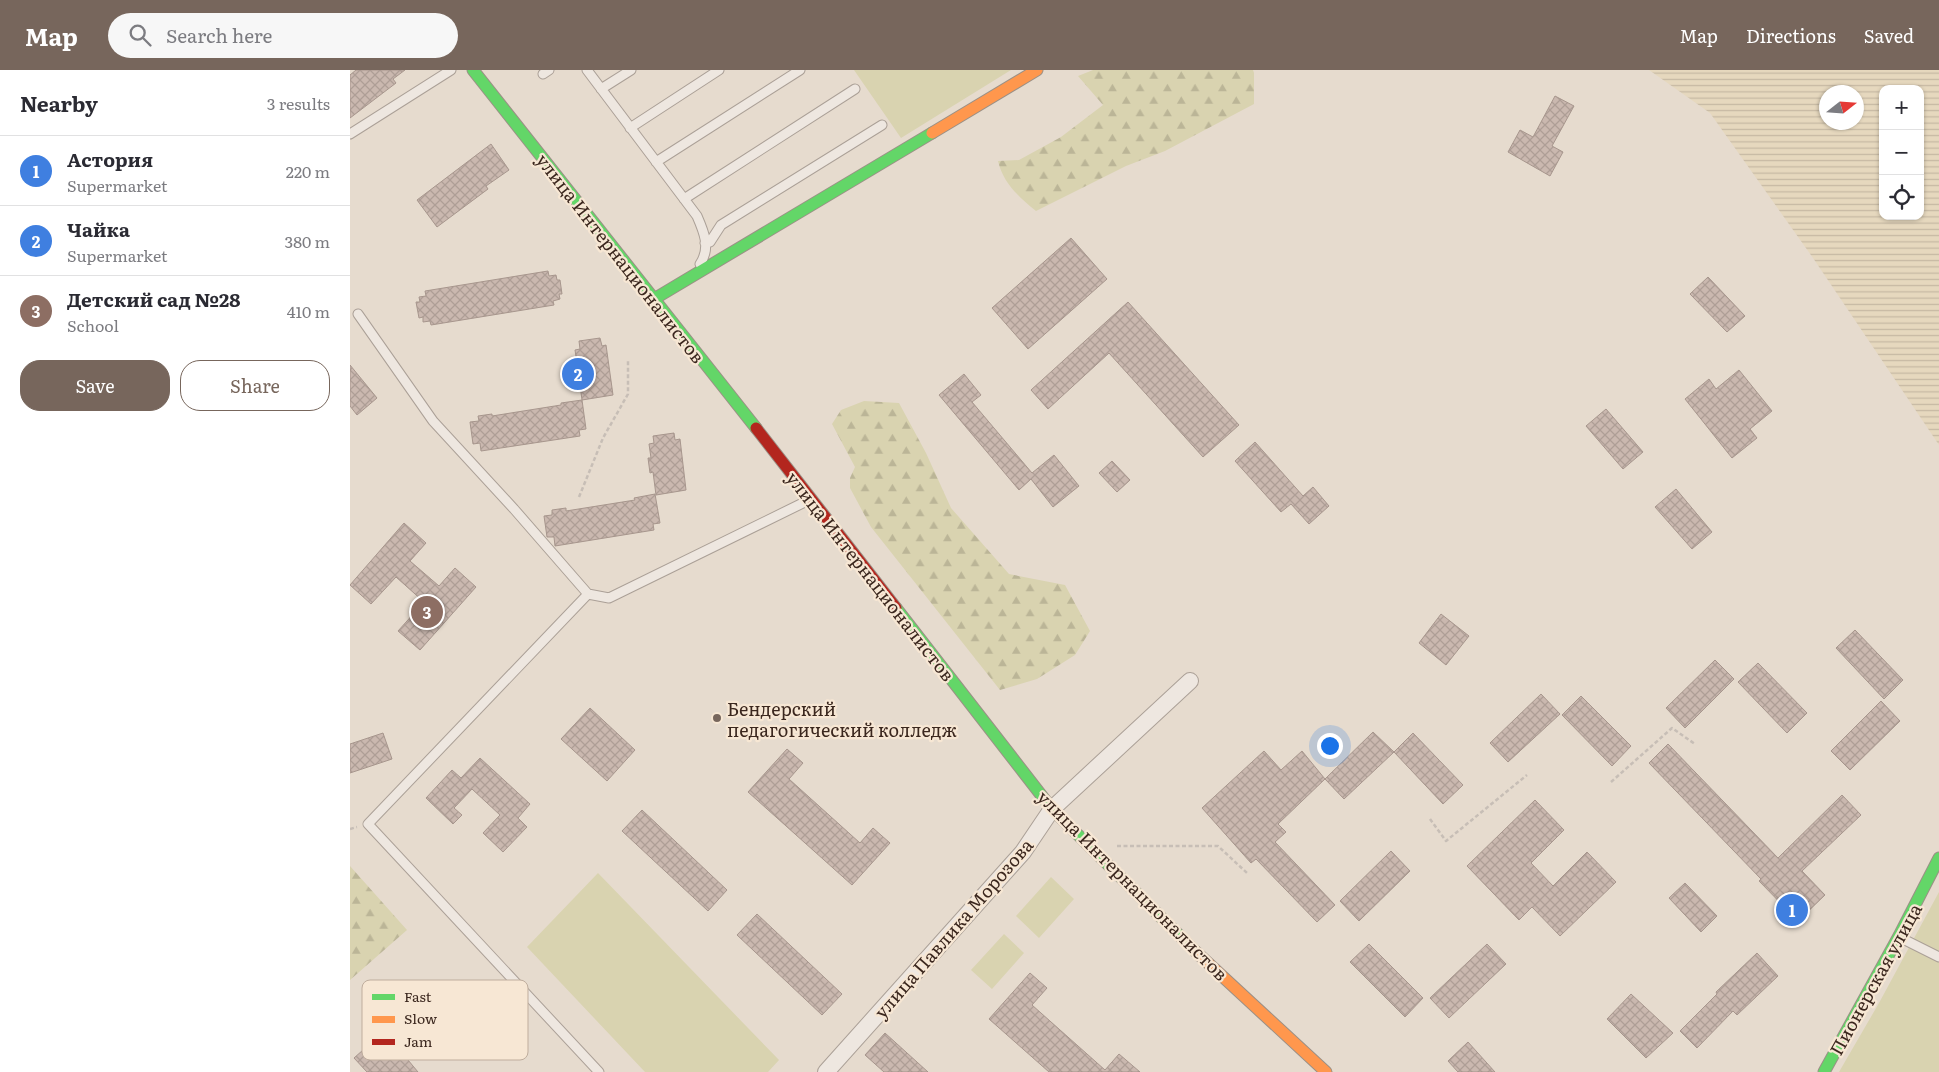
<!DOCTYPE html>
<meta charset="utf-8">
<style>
body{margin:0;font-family:Literata,serif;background:#f7f7f7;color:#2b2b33}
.controls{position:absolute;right:15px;top:15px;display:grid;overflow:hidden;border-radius:10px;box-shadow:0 1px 4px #0004}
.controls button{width:45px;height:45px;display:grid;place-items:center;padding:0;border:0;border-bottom:1px solid #e1e1e2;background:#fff;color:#2b2b33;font:25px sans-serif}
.compass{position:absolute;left:1469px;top:15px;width:45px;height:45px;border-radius:50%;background:#fff;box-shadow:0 1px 4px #0004;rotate:73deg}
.you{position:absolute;left:979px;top:675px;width:18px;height:18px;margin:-12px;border:4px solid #fff;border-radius:50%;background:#1a73e8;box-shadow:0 0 0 8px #1a73e833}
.badge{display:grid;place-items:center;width:32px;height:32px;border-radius:50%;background:#77665c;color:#fff;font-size:16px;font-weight:700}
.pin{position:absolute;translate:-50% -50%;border:2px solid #fff;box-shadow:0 1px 5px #0006}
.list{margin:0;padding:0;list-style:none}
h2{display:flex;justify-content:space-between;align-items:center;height:65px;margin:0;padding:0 20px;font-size:21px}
h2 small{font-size:16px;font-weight:400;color:#7c7c81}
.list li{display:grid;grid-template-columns:32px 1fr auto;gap:15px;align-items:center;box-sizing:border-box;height:70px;padding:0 20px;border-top:1px solid #e1e1e2}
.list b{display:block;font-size:19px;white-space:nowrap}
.list p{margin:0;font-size:16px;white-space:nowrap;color:#7c7c81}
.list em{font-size:16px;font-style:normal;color:#7c7c81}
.actions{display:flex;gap:10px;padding:15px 20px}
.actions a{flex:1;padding:11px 0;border:1px solid #77665c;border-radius:20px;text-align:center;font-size:18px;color:#77665c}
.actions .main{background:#77665c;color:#fff}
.icon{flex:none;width:28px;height:28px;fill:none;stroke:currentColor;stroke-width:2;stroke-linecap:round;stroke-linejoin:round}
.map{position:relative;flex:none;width:1589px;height:1002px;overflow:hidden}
header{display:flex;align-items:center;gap:30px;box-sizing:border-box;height:70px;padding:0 25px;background:#77665c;color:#fff}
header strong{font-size:24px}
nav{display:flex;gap:28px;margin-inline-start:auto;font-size:18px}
.search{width:350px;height:45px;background:#f7f7f7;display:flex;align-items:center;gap:12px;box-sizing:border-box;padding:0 18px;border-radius:28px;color:#7c7c81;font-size:19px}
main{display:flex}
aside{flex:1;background:#fff}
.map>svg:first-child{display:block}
.farmland{fill:url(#farmland-rules);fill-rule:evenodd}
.green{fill:#d9d3b0}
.forest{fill:url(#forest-firs)}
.building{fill:url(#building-cross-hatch);stroke:#a7968d}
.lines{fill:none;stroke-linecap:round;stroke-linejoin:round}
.lane-casing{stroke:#aba097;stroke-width:11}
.street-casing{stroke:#aba097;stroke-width:18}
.fast-casing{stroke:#9b9086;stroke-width:13}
.slow-casing{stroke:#9b9086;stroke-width:13}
.jam-casing{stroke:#9b9086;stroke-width:13}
.path{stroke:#c7beb6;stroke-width:2.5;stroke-dasharray:4 2.5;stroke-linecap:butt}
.lane{stroke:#eee7e0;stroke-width:9}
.street{stroke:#eee7e0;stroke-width:16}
.fast{stroke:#63d668;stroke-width:11}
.slow{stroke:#ff974d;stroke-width:11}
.jam{stroke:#b3261e;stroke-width:11}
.poi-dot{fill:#77665c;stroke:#f7e7d4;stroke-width:2}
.labels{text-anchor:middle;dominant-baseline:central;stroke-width:4.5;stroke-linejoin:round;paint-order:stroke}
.street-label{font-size:18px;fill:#3b271e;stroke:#f7e7d4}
.poi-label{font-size:18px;fill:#3b271e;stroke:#f7e7d4;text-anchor:start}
.key{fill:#f7e7d4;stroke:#bfad9d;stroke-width:1}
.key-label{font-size:14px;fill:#3b271e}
</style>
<header>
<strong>Map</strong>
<div class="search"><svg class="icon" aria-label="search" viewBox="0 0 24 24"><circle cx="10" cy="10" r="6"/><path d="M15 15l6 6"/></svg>Search here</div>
<nav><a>Map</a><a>Directions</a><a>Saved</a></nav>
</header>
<main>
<aside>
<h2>Nearby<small>3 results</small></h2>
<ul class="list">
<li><span class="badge" style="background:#3f7fe0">1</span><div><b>Астория</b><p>Supermarket</p></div><em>220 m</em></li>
<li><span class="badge" style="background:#3f7fe0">2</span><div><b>Чайка</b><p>Supermarket</p></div><em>380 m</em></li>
<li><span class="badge" style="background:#8d6e63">3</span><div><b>Детский сад №28</b><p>School</p></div><em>410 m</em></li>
</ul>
<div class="actions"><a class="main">Save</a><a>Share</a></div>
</aside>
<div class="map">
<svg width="1589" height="1002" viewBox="0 0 1589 1002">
<defs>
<pattern id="farmland-rules" width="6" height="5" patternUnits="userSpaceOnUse" patternTransform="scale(1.25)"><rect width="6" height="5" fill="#e6d8be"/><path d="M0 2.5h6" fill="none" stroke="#c6b9a3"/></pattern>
<pattern id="forest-firs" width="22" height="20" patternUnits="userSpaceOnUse" patternTransform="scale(1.25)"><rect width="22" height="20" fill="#d9d3b0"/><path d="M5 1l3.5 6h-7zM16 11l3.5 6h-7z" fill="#bbb597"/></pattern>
<pattern id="building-cross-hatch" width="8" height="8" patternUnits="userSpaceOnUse" patternTransform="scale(1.25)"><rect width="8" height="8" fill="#cab8af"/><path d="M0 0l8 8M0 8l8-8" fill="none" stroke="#ae9e96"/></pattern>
</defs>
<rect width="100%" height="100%" fill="#e6dbce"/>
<path class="farmland" d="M1299,0h290v375l-126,-187 -103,-145zM1533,19h37v127h-37zM1476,22h30v30h-30z"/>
<path class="green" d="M504,0h157l-110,68z
M248,803l181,187 -11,12h-123l-118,-125z
M701,807l23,22 -35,39 -23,-22z
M1589,822v180h-100l40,-69z
M654,864l20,19 -32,36 -21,-19z"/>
<path class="forest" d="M743,0h160l1,3v31l-89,47 -39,15 -90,45c-17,-14 -33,-28 -38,-50l21,-1 42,-23 42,-32 -25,-29z
M514,331l35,2 27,50 25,55 58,66 56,11 25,46 -15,24 -38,24 -37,11 -129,-163 -21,-39v-10l5,-11 -23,-43 9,-14z
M0,796l57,64 -57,50z"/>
<path class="building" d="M6,0h49l-12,9 3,4 -46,35v-43z
M1205,26l19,10 -22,40 11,6 -13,24 -42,-24 12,-22 13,7z
M141,74l18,26 -23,16 2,3 -51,38 -20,-27z
M721,168l36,41 -79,70 -36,-41z
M198,201l1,5 7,-1 1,5h3l2,14h-3l1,5 -7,2 1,4 -123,20 -1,-4 -7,1v-5l-4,1 -3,-16h4l-1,-5 7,-1 -1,-5z
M1358,207l37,39 -18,16 -37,-38z
M778,232l111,123 -36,32 -94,-104 -61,56 -17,-19z
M250,268l2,8 4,-1 7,50 -31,5 -3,-22h-3l-2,-14 3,-1 -2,-13 5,-1 -1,-8z
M0,295l27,33 -20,17 -7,-9z
M1389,300l33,41 -22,18 7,9 -25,20 -47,-59 24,-20 7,10z
M614,304l17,21 -9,7 60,71 22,-18 25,31 -26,21 -22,-28 -12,11 -80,-95z
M232,330l4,29 -7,1 1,6 -99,15 -1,-8 -7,1 -3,-22 9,-1 -1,-5 14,-2v2l69,-11v-2z
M1256,339l37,43 -20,17 -37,-43z
M324,363l1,7 5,-1 6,51 -30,5 -3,-23 -3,1 -2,-15h3l-2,-14 5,-1 -1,-7z
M905,372l48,54 10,-9 16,19 -20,18 -18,-20 -10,8 -46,-51z
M762,391l18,19 -13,12 -18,-19z
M1326,419l36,43 -20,17 -37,-42z
M305,424l5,29 -7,1 1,6 -99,16 -1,-9h-7l-3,-21 8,-1v-5l14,-2v3l69,-11 -1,-2z
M54,453l22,20 -16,18 29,25 16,-18 21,19 -56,63 -22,-19 26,-29 -28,-25 -25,27 -21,-19z
M1091,544l28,22 -23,29 -27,-22z
M1505,560l48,50 -19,19 -48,-51z
M1365,590l19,19 -49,49 -19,-20z
M1408,593l49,50 -20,20 -49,-51z
M1191,624l19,20 -52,48 -18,-19z
M1231,626l50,50 -19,20 -50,-51z
M1531,631l19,20 -50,49 -19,-19z
M240,638l45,42 -28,31 -46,-42z
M1023,662l21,20 -50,47 -19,-20z
M33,663l9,26 -42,14v-29z
M1063,663l50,52 -20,19 -49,-52z
M1318,674l110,114 64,-63 19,20 -59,56 23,24 -27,26 -39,-40 2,-2 -112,-116z
M437,679l16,14 -14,16 71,64 13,-15 17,15 -38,42 -104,-93z
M914,681l17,19 21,-19 23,28 -47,45 8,8 -11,10 60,63 -18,17 -61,-63 -5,4 -49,-55z
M130,688l50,46 -12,14 9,9 -24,25 -20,-19 17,-18 -28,-26 -18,19 8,7 -9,9 -27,-26 26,-28 9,8z
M1185,730l29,30 -33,33 22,23 34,-34 29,30 -56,54 -28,-29 -13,13 -52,-54z
M292,740l85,80 -19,21 -86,-80z
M1041,781l19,20 -51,50 -19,-20z
M1335,813l32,33 -16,16 -32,-34z
M407,844l85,80 -20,21 -85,-80z
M1019,874l54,54 -18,19 -55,-55z
M1137,874l19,20 -57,54 -19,-20z
M1407,883l21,23 -41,39 -4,-4 -36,37 -17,-17 37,-37 -1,-2z
M680,903l17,15 -15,17 73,65 14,-16 21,18h-91l-60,-53z
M1281,924l42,39 -27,25 -39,-39z
M49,948l15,16 -16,14 20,24h-51l-13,-14z
M535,963l43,39h-44l-19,-17z
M1118,972l27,30h-37l-10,-11z"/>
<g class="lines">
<defs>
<path id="lane" d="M237,0l110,146c7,16 14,32 3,48
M193,4l6,-4
M251,19l30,-19
M280,58l89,-58
M0,64l101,-64
M306,92l144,-92
M334,129l171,-110
M355,173l5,-1 11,-17 161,-100
M8,244l75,107 81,88 74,85 21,4 202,-99
M238,524l-220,230 231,248
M1549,867l40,20"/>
<path id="street" d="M476,1002l197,-220 29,-43 138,-128"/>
<path id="fast" d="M123,0l283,358
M304,229l278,-166
M546,538l156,201 143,142
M1474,1002l75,-136 40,-78"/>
<path id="slow" d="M582,63l105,-63
M845,881l131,121"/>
<path id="jam" d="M406,358l140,180"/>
</defs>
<use href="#lane" class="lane-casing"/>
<use href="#street" class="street-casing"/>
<use href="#fast" class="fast-casing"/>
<use href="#slow" class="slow-casing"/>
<use href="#jam" class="jam-casing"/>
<path class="path" d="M229,427l24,-59 25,-44v-34
M1261,712l61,-54 23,16
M1080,749l16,22 81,-66
M0,759l7,-2
M767,776h101l29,27"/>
<use href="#lane" class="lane"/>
<use href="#street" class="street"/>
<use href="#fast" class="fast"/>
<use href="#slow" class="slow"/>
<use href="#jam" class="jam"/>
</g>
<circle class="poi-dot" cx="367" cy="648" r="5"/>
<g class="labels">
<g class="street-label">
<text transform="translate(271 188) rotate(52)">улица Интернационалистов</text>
<text transform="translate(521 506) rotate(52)">улица Интернационалистов</text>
<text transform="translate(783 815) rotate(45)">улица Интернационалистов</text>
<text transform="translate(603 858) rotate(-49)">улица Павлика Морозова</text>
<text transform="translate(1525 909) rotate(-61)">Пионерская улица</text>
</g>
<g class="poi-label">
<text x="377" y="638">Бендерский<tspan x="377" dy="21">педагогический колледж</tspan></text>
</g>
</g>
<rect x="12" y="910" width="166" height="80" rx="8" class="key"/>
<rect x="22" y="924" width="23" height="6" fill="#63d668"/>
<rect x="22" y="946" width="23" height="7" fill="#ff974d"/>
<rect x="22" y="969" width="23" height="6" fill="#b3261e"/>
<g class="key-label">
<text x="54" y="932">Fast</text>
<text x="54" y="954">Slow</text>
<text x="54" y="977">Jam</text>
</g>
</svg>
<div class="controls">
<button>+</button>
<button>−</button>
<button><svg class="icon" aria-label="locate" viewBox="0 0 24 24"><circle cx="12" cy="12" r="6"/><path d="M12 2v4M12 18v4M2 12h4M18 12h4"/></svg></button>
</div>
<svg class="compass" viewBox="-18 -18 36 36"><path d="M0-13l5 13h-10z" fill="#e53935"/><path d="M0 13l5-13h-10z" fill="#7c7c81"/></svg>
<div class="you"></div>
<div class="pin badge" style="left:1442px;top:840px;background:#3f7fe0">1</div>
<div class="pin badge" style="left:228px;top:304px;background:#3f7fe0">2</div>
<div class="pin badge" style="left:77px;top:542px;background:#8d6e63">3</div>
</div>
</main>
